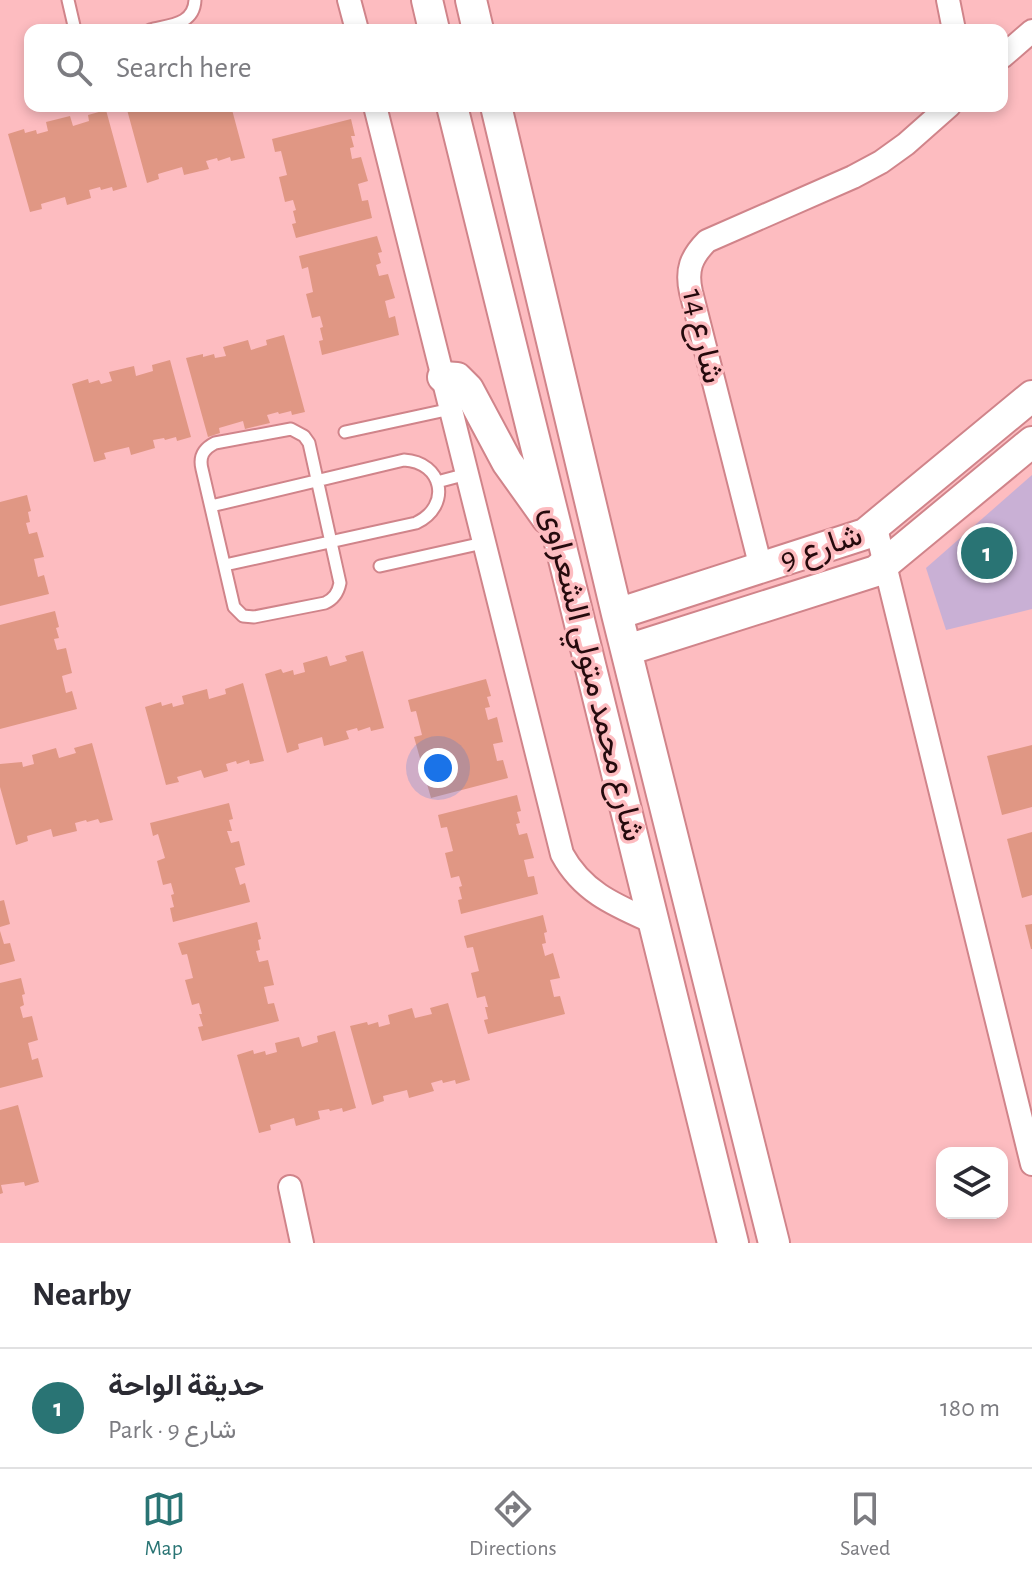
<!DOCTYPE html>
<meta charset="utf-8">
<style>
body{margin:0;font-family:"Alegreya Sans",Vazirmatn,sans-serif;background:#f2f2f3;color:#2b2b33}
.controls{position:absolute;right:24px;bottom:24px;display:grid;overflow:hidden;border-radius:16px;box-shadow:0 4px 12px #0003}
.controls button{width:72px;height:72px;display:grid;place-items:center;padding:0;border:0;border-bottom:2px solid #e1e1e2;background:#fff;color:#2b2b33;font:40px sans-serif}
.you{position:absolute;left:438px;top:768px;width:28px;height:28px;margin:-20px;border:6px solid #fff;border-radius:50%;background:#1a73e8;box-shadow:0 0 0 12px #1a73e833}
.badge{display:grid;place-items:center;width:52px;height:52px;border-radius:50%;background:#297474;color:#fff;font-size:26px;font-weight:700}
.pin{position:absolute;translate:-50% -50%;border:4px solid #fff;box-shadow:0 2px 8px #0006}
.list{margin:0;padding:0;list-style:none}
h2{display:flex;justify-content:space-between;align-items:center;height:104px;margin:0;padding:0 32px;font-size:34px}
h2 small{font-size:26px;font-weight:400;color:#7c7c81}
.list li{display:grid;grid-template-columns:52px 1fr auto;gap:24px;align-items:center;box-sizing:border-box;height:120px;padding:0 32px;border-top:2px solid #e1e1e2}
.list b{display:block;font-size:30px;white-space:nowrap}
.list p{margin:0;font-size:26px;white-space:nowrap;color:#7c7c81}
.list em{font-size:26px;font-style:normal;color:#7c7c81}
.icon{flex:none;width:44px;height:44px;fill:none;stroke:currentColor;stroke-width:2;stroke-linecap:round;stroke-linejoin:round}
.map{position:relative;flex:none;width:1032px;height:1243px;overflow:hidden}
.search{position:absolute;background:#fff;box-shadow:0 4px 12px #0003;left:24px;right:24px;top:24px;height:88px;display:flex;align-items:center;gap:20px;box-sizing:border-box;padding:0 28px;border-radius:16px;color:#7c7c81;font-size:30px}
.sheet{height:224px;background:#fff}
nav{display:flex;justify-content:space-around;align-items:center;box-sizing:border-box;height:112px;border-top:2px solid #e1e1e2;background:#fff;font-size:22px;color:#7c7c81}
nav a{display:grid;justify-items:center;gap:4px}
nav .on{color:#297474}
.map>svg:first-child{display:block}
.green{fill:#c9b0d5}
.building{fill:#e09784}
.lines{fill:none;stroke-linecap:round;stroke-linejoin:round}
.lane-casing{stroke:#d0848a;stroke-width:15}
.street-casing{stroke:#d0848a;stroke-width:26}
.secondary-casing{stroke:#d0848a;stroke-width:34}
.lane{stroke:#fff;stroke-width:11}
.street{stroke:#fff;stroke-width:22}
.secondary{stroke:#fff;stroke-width:30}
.labels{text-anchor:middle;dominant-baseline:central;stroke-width:7;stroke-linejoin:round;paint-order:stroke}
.street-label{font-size:32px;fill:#250a0d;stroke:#fdbcc0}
</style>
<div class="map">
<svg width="1032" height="1243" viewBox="0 0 1032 1243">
<rect width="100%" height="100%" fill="#fdbcc0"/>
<path class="green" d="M1032,475v134l-86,21 -20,-62z"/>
<path class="building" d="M126,106h105l14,52 -14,3 -1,-4 -12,4 -1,-3 -11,3 3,8 -25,6 -2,-8 -24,7 1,5 -12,4z
M106,110l21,77 -14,4 -1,-4 -11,3 -1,-3 -11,3 2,8 -24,7 -2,-8 -24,7 1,5 -12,3 -22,-78 16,-5 1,4 11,-3 1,4 11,-3 -2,-9 24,-6 3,10 16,-5 -1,-6z
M351,119l4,17h-4l3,11 -4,1 2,11 9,-2 7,24 -10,3 4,17 6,-1 4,18 -76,20 -4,-14 4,-1 -3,-12 3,-1 -3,-10 -8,2 -6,-25 8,-2 -6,-24 -6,1 -3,-13z
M377,236l5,16 -4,1 3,10 -5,2 3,11 9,-2 7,24 -10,3 4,17 6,-2 4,19 -77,20 -3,-14 4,-1 -3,-12 3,-1 -3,-11 -8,2 -6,-24 7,-2 -5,-25 -6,2 -3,-13z
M284,335l21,77 -13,3 -1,-4 -12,3 -1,-2 -11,3 3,8 -25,6 -2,-8 -24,7 1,5 -12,4 -22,-79 17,-4v3l11,-3 1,4 11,-2 -3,-9 25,-7 3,10 16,-5 -1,-5z
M170,360l21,77 -14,4 -1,-4 -11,3 -1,-2 -11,2 2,8 -24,7 -2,-8 -25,6 2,6 -12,3 -22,-78 16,-5 1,4 10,-3 2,4 11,-3 -3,-9 25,-6 2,10 17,-5 -1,-6z
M27,495l4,16 -3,1 2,10 -4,1 3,11 8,-2 7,25 -10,2 4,18 6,-2 5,19 -49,12v-104z
M55,611l4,16 -3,1 3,10 -5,1 3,11 9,-2 6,25 -10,3 4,17 6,-2 5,18 -77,20v-104z
M363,651l21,77 -13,3 -1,-4 -12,4 -1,-3 -11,3 3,8 -25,7 -2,-9 -24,7 1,5 -12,4 -22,-79 16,-5 2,4 10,-3 1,5 11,-3 -2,-9 24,-7 3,10 17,-5 -2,-5z
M486,679l5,17 -4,1 3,10 -5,1 3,12 9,-3 6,25 -10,2 4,17 6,-1 5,18 -77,20 -4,-14 5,-1 -3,-12h2l-3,-11 -7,2 -7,-25 8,-2 -6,-24 -5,1 -3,-12z
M243,683l21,78 -14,3 -1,-4 -12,4 -1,-3 -10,3 2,7 -24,7 -3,-8 -24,7 2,5 -13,3 -21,-78 16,-5 1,4 10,-3 1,4 11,-3 -2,-8 25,-7 2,10 17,-5 -1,-5z
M92,743l21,77 -13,3 -2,-4 -11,3 -1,-2 -11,3 2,8 -24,6 -2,-8 -24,7 1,5 -12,4 -16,-58v-23l22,-2 1,5 11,-3 -2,-9 24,-7 3,10 17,-5 -2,-5z
M1032,745v62l-30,8 -15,-59z
M517,795l4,16 -4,1 3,11 -4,1 3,11 8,-2 7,25 -10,2 4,17 6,-1 4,18 -77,20 -3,-14 4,-1 -3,-12 3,-1 -3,-10 -8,2 -6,-25 8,-2 -6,-24 -6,1 -3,-13z
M229,803l4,16 -4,1 3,11h-5l4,12 8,-2 6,24 -10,3 5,17 5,-2 5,19 -77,20 -3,-14 4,-1 -3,-12 3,-1 -3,-11 -8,2 -6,-24 8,-3 -7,-24 -5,2 -3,-13z
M1032,832v63l-10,3 -15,-59z
M4,900l6,24 -10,3v-26z
M543,915l4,17 -3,1 2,10 -4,1 3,12 8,-3 7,25 -10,2 4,17 6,-1 5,18 -77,20 -4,-14 4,-1 -3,-12h3l-3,-11 -8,2 -6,-25 8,-2 -6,-24 -6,1 -3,-12z
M257,922l4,17 -3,1 2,10 -4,1 3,11 9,-2 6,25 -10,2 4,17 6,-1 5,18 -77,20 -4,-14 5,-1 -4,-12h3l-3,-11 -7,2 -7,-25 8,-2 -6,-24 -5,1 -4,-12z
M1032,924v25h-1l-6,-24z
M0,931l4,13 6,-1 5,18 -15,4z
M21,978l4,16 -3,1 2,10 -4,2 3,11 9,-2 6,24 -10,3 4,17 6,-2 5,19 -43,11v-105z
M448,1003l22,77 -14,4 -1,-4 -12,3 -1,-3 -11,3 3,8 -25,7 -2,-8 -24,6 1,5 -12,4 -22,-79 17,-4 1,3 10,-3 1,5 11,-3 -2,-9 24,-7 3,10 17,-4 -2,-6z
M335,1031l21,77 -13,4 -1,-4 -12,3 -1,-2 -11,2 2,8 -24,7 -2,-8 -24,7 1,5 -12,3 -22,-78 16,-5 1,4 11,-3 1,4 11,-3 -2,-9 24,-6 3,10 16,-5 -1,-6z
M18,1105l21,77 -14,4 -1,-4 -23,3 2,8 -3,1v-84z"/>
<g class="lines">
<defs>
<path id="lane" d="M68,0l7,30
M150,30c19,-5 44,-5 45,-30
M291,429l13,7 5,7 31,140c-2,10 -6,16 -15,20l-71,14 -11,-1 -9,-9 -32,-138c-3,-12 1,-20 13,-26z
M345,432l106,-23
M437,482l30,-8
M211,506l193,-46c39,2 48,46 12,63l-191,42
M380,566l103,-23"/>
<path id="street" d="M349,0l8,30
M948,0l6,30
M1002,57l30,-26
M375,106l187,748c21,39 55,52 93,69
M876,528l156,636
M761,568l-70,-276c-5,-22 0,-35 16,-51l146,-64 28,-15 25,-18 43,-38
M290,1187l12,56"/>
<path id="secondary" d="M427,0l7,30
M471,0l7,30
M452,106l281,1137
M496,106l121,508 157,629
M443,377l14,1 11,11 39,73 40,56
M617,614l248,-80 167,-138
M627,650l249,-79 156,-129"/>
</defs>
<use href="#lane" class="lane-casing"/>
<use href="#street" class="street-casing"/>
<use href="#secondary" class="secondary-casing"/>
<use href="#lane" class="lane"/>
<use href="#street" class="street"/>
<use href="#secondary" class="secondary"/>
</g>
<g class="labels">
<g class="street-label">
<text transform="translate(703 336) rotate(77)">شارع 14</text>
<text transform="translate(821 547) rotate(-19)">شارع 9</text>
<text transform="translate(593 674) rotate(76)">شارع محمد متولي الشعراوى</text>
</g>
</g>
</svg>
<div class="controls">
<button><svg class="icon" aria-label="layers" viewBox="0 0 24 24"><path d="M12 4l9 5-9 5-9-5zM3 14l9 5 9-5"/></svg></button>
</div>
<div class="you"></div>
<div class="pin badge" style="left:987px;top:553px">1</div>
<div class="search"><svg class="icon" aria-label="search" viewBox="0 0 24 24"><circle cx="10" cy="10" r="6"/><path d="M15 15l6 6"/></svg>Search here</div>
</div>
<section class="sheet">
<h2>Nearby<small></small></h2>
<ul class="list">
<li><span class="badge">1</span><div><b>حديقة الواحة</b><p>Park · شارع 9</p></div><em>180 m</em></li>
</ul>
</section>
<nav>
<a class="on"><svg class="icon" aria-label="map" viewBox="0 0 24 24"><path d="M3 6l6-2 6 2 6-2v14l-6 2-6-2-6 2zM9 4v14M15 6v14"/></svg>Map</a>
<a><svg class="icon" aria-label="directions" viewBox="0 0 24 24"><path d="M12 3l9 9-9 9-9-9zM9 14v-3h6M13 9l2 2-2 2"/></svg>Directions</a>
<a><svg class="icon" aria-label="saved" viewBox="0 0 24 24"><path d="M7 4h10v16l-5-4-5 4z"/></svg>Saved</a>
</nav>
